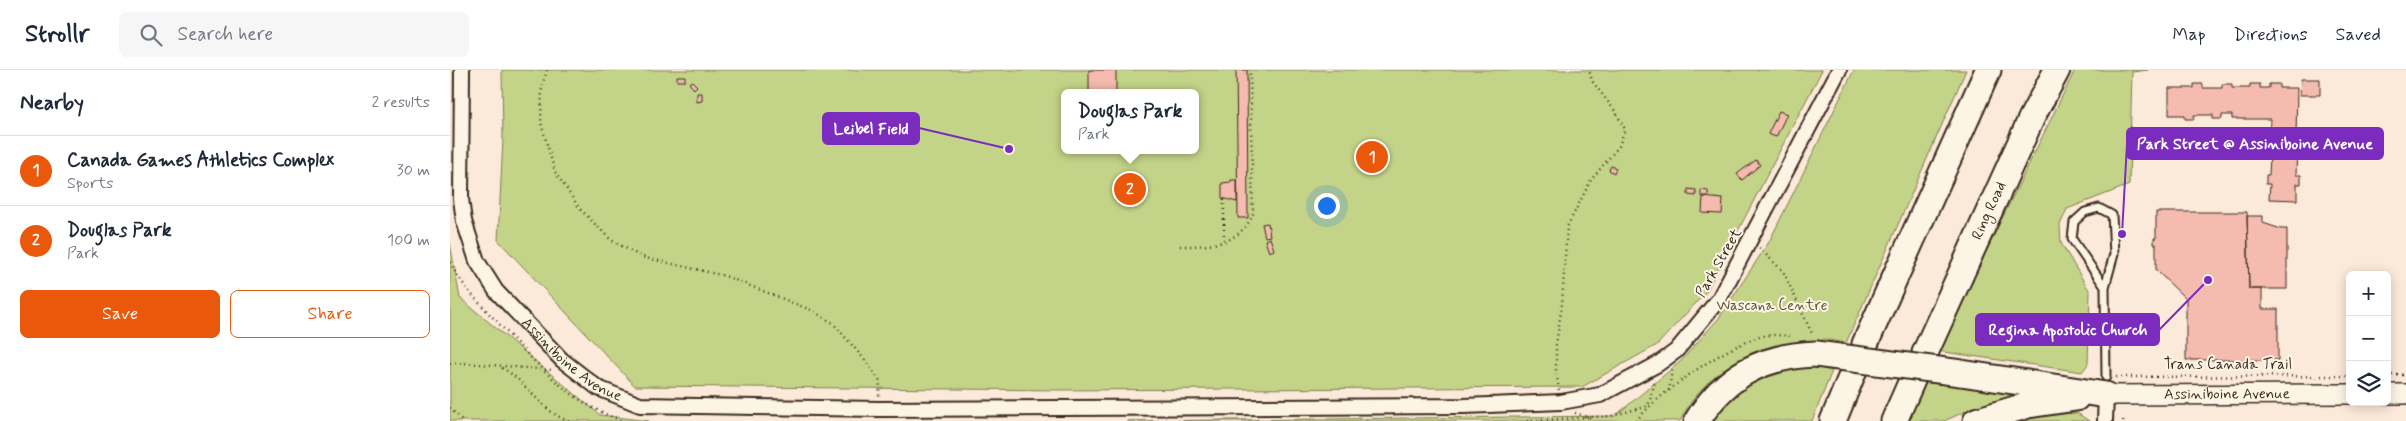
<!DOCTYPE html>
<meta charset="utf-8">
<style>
body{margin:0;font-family:Mynerve,sans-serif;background:#f6f6f7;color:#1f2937}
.controls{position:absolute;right:15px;bottom:15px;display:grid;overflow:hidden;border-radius:8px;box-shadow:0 2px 12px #0003}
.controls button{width:45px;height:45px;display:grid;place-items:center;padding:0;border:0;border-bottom:1px solid #e0e1e3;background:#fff;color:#1f2937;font:25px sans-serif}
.you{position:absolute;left:876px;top:135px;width:18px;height:18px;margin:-12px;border:4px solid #fff;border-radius:50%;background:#1a73e8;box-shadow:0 0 0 8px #1a73e833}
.badge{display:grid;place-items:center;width:32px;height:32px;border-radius:50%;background:#ea580c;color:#fff;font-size:16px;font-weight:700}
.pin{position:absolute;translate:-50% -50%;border:2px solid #fff;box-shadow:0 1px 5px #0006}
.popup{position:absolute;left:611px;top:19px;width:138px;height:65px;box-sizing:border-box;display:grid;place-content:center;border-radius:8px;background:#fff;filter:drop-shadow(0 1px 4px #0005);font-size:16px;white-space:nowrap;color:#747a83}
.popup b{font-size:19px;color:#1f2937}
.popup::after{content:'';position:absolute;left:50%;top:100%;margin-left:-10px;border:10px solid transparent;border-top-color:#fff}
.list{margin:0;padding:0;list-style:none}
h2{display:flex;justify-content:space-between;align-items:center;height:65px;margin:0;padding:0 20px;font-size:21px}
h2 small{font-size:16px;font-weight:400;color:#747a83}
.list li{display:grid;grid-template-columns:32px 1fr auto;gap:15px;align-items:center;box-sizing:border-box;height:70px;padding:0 20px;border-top:1px solid #e0e1e3}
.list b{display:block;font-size:19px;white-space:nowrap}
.list p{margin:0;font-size:16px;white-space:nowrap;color:#747a83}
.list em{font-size:16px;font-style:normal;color:#747a83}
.actions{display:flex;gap:10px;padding:15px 20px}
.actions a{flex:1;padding:11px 0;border:1px solid #ea580c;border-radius:8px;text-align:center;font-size:18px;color:#ea580c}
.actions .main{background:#ea580c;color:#fff}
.icon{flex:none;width:28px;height:28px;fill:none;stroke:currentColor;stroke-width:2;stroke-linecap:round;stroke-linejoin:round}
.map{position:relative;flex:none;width:1956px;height:351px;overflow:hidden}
header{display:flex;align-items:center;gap:30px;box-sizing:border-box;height:70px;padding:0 25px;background:#fff;border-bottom:1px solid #e0e1e3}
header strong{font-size:24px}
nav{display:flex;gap:28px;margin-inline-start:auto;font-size:18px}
.search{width:350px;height:45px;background:#f6f6f7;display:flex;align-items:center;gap:12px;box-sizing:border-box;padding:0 18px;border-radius:8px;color:#747a83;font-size:19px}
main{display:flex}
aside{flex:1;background:#fff}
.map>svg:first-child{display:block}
.green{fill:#c3d387;stroke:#7f7e52;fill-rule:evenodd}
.building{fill:#f5bbaf;stroke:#3b2a1e}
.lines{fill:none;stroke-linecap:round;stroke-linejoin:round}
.lane-casing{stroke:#3b2a1e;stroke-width:11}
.street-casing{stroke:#3b2a1e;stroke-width:18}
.secondary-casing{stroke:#3b2a1e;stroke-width:22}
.highway-casing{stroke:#3b2a1e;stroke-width:29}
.path{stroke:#3b2a1e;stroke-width:2.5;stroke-dasharray:1 4;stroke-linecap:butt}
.lane{stroke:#fcf5e5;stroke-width:7}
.street{stroke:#fcf5e5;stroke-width:14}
.secondary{stroke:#fcf5e5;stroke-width:19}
.highway{stroke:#fcf5e5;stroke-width:25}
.highway-bridge-casing{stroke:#3b2a1e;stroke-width:29;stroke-linecap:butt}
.highway-bridge{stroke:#fcf5e5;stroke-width:25}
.labels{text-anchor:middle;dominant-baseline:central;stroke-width:4;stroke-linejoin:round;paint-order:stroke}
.street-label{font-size:15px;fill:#3b2a1e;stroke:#fcf5e5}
.park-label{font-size:15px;fill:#5d5438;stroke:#fcf5e5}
.leader{fill:none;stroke:#7b2cbf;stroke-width:2}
.callout-dot{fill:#7b2cbf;stroke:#fcf5e5;stroke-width:2}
.callout{fill:#7b2cbf;stroke:#7b2cbf;stroke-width:2}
.callout-label{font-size:16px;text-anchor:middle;font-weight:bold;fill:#fff}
</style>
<header>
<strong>Strollr</strong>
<div class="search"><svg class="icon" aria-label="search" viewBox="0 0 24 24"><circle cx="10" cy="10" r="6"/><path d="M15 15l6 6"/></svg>Search here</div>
<nav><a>Map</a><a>Directions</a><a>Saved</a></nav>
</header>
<main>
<aside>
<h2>Nearby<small>2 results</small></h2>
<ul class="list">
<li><span class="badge">1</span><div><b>Canada Games Athletics Complex</b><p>Sports</p></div><em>30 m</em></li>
<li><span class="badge">2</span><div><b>Douglas Park</b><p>Park</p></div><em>100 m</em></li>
</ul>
<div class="actions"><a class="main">Save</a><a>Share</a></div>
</aside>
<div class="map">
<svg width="1956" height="351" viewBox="0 0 1956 351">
<rect width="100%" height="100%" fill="#fbe9da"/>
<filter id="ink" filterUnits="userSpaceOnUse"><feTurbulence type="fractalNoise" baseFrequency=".02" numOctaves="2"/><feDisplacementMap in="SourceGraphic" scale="10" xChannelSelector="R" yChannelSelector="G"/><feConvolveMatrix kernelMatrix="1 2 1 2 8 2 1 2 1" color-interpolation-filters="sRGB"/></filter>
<g filter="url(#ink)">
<path class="green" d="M52,0h1320l-116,222 -49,53 -75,42 -522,3 -425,-4 -137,-146 5,-101zM615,23h130v57h-130z
M1404,0h112l-120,273 -23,-4 -3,6c-13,0 -26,0 -39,1 -43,5 -82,36 -101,75h-553l488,-5 66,-55 38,-43 50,-76z
M1625,0h73l-16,2 -3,113 -62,24 -7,16 1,18 29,49 -2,72 -6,8 -145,-21z
M0,173l10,55 140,117 49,6h-199z
M1358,295l24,6 -20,50h-107l13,-21 49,-30z
M1471,312l115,12v3l-63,11 -29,13h-39z
M1627,343l12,8h-88l18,-5z"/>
<path class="building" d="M639,0h27v23h-27z
M786,0h11l1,148h-10z
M227,6h8v5h-8z
M1851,9h19v16h-20z
M242,11l5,5 -3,3 -5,-6z
M1744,14h9v4h19v-4h10v4h18v-4h10v4h9v-4h10v4h18l-1,49h4v9h-3l-1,29h5v9h-4v16l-28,-1 1,-15h-4v-9h3l1,-20h-4l-1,-9h4l1,-27h-38v-4h-10v4h-9v-4h-19v4h-9v-4h-16v-27h25z
M247,23h5v8l-5,1z
M1329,41l8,3 -11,23 -8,-3z
M387,55l6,5 -3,4 -6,-5z
M396,62l5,5 -3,3 -5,-5z
M1306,90l4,5 -18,15 -5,-6z
M1161,96l5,2 -2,5 -5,-3z
M781,110h6v22l-15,-4v-15l9,-1z
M1238,119l8,1v6l-8,-1z
M1251,120l7,1v5h-7z
M1253,127l20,2 -1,15 -20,-1z
M1706,142h91l2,77h13v20h16v51h-92v-61l-30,-29v-26h-2v-6h2z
M1797,146h16v7l18,6h6v60h-38z
M818,153l2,13 -5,1 -3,-13z
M820,168l4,12 -5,2 -4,-12z"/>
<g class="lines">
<defs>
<path id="lane" d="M1655,217l-33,-48 2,-17 11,-10 14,-4 13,7 2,39 -9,33 1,90"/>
<g id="street">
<path id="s1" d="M12,0l-1,129 3,22 13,40 19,30 66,69 36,28 42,17 239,4 585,-3 97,-4 39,-7 58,-31 18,-13 43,-52 120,-229"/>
<path d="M1655,351l1,-26"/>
</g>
<g id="secondary">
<path d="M1937,324h19"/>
<path id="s2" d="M1656,325l244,-1"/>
</g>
<g id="highway">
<path d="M1415,274l123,-274"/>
<path id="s3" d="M1475,283l107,-236 25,-47"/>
<path d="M1511,303l145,22"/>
<path d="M1247,351c28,-46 66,-65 119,-67"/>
<path d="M1383,351l21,-51"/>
<path d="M1444,351l19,-43"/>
<path d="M1526,351l52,-16 48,-7"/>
</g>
</defs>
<use href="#lane" class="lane-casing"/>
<use href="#street" class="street-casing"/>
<use href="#secondary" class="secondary-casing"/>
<use href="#highway" class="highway-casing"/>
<path class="path" d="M97,0l-5,16 -1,37 14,49 25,37 31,31 31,17 83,19 86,34 22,13 31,36 16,22 -1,16
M774,129v44
M730,176c30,0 57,0 73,-31l-3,-145
M1309,178l24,23 30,65
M0,192c13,26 32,44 52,65 36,38 70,78 122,94
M0,293c34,0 68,5 103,7
M52,298c25,13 40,45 67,53
M1937,305h19
M1666,307l234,-1
M1109,320l-3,-21v-24l6,-41 5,-77 24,-47 28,-34 6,-17 -10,-18 -23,-30 -3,-11
M1219,321l3,-21
M0,338l13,13
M1125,343l16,5
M1077,351l84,-5 37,-10 7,-24
M1186,351c24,-29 84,-71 120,-83 11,-4 23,-3 34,-2
M1673,351l1,-4"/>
<use href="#lane" class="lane"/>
<use href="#street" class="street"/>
<use href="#secondary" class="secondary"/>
<use href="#highway" class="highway"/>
<defs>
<path id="highway-bridge" d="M1366,284l145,19"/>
</defs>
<use href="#highway-bridge" class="highway-bridge-casing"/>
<use href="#highway-bridge" class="highway-bridge"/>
</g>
</g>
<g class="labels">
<g class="street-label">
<text stroke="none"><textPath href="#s3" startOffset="156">Ring Road</textPath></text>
<text transform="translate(1269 193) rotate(-60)">Park Street</text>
<text stroke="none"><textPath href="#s1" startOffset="332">Assiniboine Avenue</textPath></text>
<text x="1778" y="295">Trans Canada Trail</text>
<text stroke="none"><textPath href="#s2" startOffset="121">Assiniboine Avenue</textPath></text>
</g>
<g class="park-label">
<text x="1322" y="236">Wascana Centre</text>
</g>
</g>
<path class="leader" d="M559 79L469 58M1672 164L1677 74M1758 210L1709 260"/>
<g class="callout-dot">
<circle cx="559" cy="79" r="5"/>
<circle cx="1672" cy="164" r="5"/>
<circle cx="1758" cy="210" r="5"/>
</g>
<g class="callout">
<rect x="373" y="43" width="96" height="31" rx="5"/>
<rect x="1677" y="58" width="256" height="31" rx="5"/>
<rect x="1526" y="244" width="183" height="31" rx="5"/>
</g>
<g class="callout-label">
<text x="421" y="64">Leibel Field</text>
<text x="1805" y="79">Park Street @ Assiniboine Avenue</text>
<text x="1618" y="265">Regina Apostolic Church</text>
</g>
</svg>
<div class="controls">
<button>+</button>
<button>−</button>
<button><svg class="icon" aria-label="layers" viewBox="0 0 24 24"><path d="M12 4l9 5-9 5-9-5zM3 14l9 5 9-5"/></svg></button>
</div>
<div class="you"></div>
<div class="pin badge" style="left:922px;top:87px">1</div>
<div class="pin badge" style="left:680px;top:119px">2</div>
<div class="popup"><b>Douglas Park</b>Park</div>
</div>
</main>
